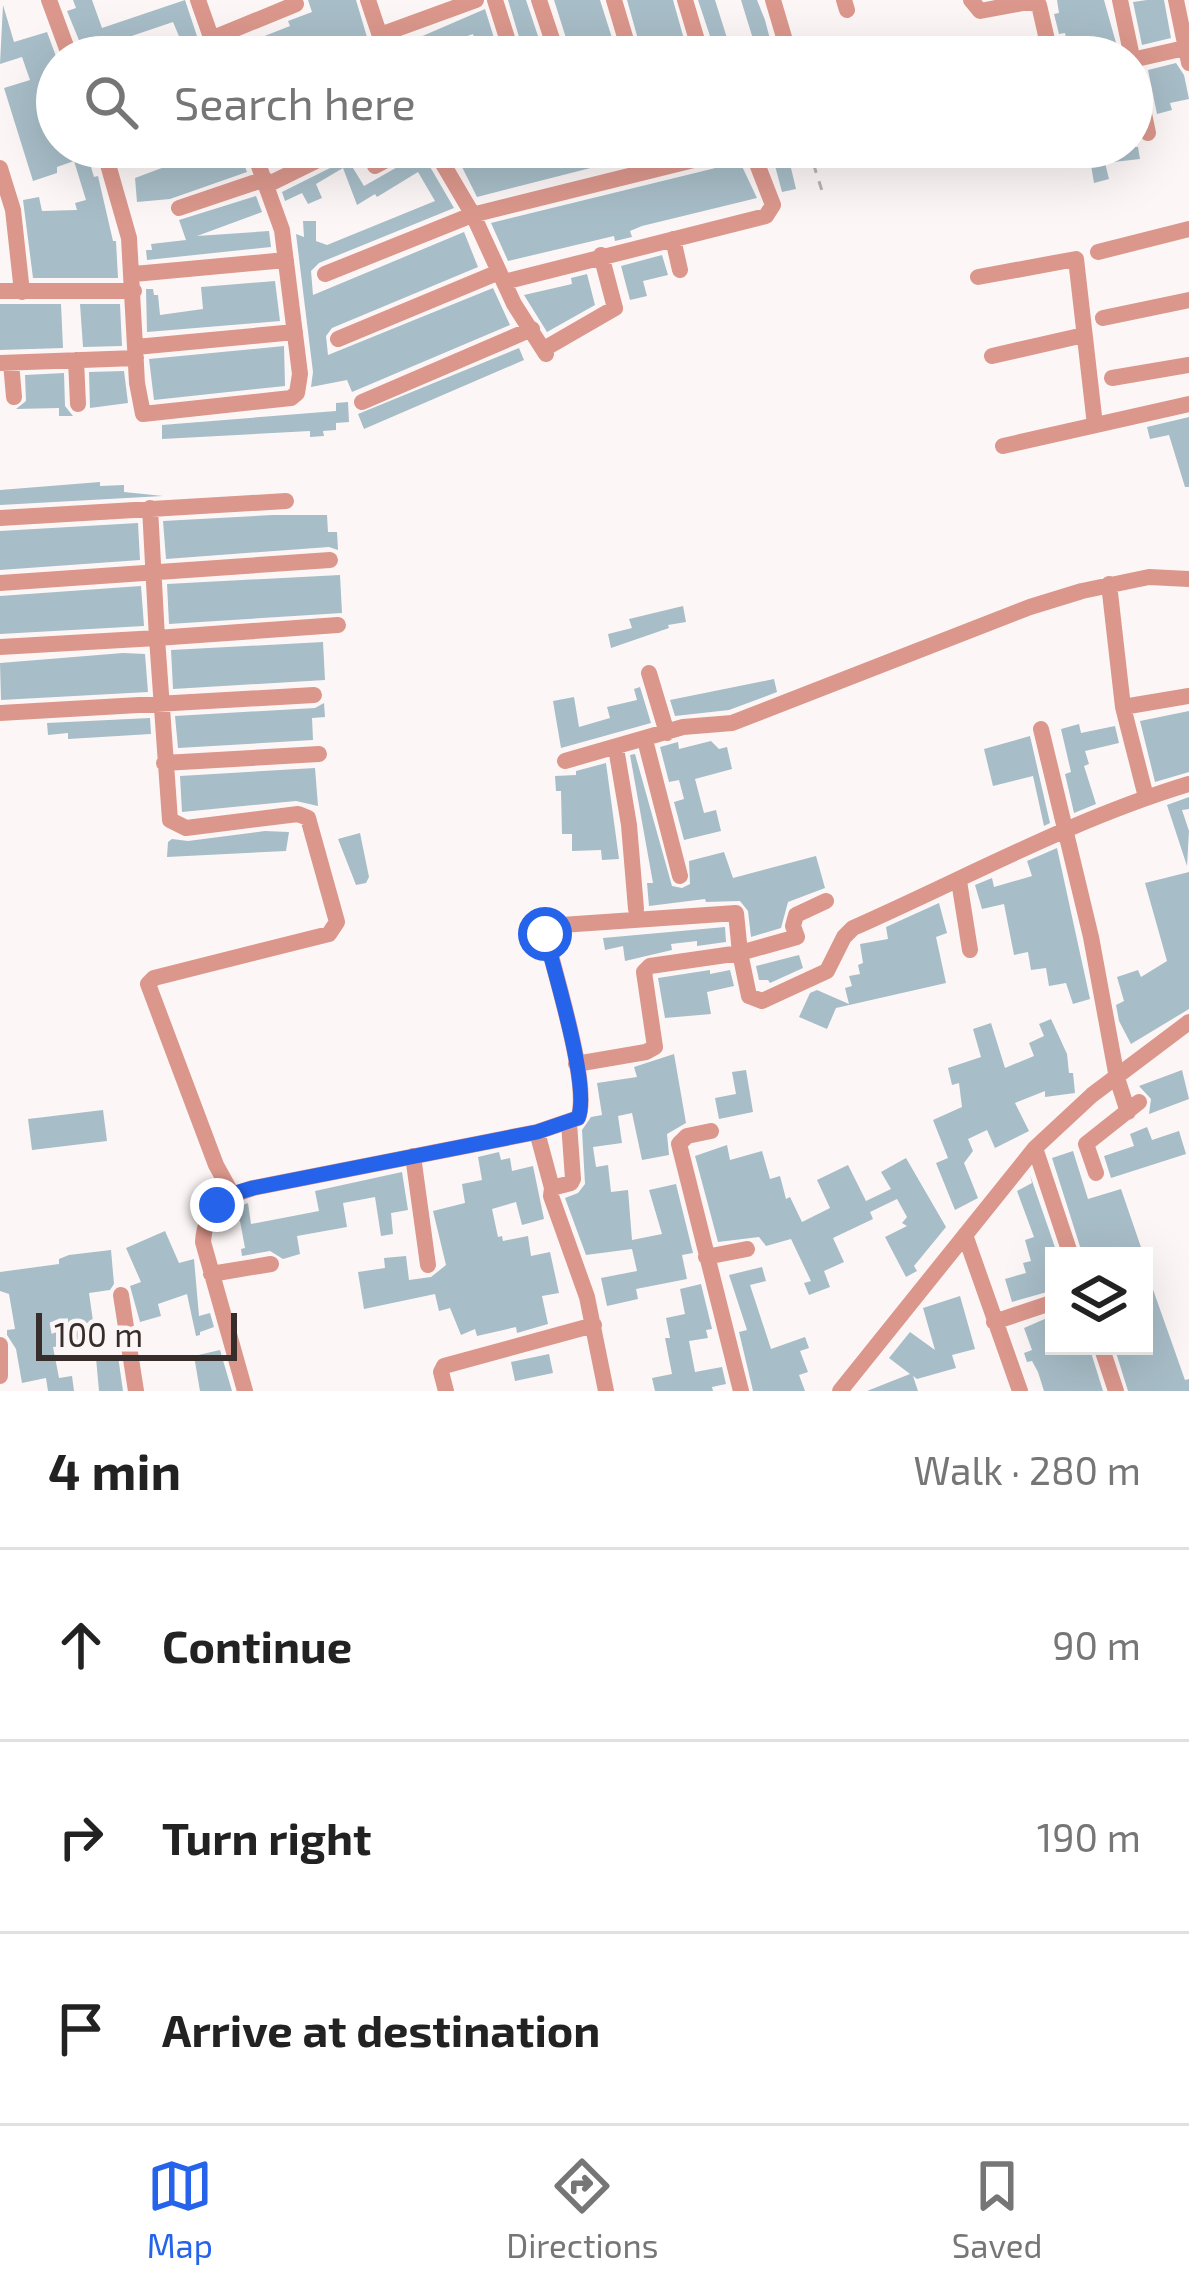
<!DOCTYPE html>
<meta charset="utf-8">
<style>
body{margin:0;font-family:"Exo 2",sans-serif;background:#f2f2f2;color:#222}
.controls{position:absolute;right:36px;bottom:36px;display:grid;overflow:hidden;border-radius:0px;box-shadow:0 12px 48px #0002}
.controls button{width:108px;height:108px;display:grid;place-items:center;padding:0;border:0;border-bottom:3px solid #e0e0e0;background:#fff;color:#222;font:60px sans-serif}
.scale{position:absolute;left:36px;bottom:30px;width:201px;box-sizing:border-box;padding-left:12px;border:6px solid #372e2c;border-top:0;font-size:33px;line-height:42px;white-space:nowrap;color:#372e2c;-webkit-text-stroke:9px #fcf7f6;paint-order:stroke}
.stop{position:absolute;width:36px;height:36px;margin:-27px;border:9px solid #2563eb;border-radius:50%;background:#fff}
.stop.end{background:#2563eb;border-color:#fff;box-shadow:0 3px 12px #0008}
.list{margin:0;padding:0;list-style:none}
h2{display:flex;justify-content:space-between;align-items:center;height:156px;margin:0;padding:0 48px;font-size:51px}
h2 small{font-size:39px;font-weight:400;color:#767676}
.list li{display:grid;grid-template-columns:78px 1fr auto;gap:36px;align-items:center;box-sizing:border-box;height:192px;padding:0 48px;border-top:3px solid #e0e0e0}
.list b{display:block;font-size:45px;white-space:nowrap}
.list em{font-size:39px;font-style:normal;color:#767676}
.icon{flex:none;width:66px;height:66px;fill:none;stroke:currentColor;stroke-width:2;stroke-linecap:round;stroke-linejoin:round}
.map{position:relative;flex:none;width:1189px;height:1391px;overflow:hidden}
.search{position:absolute;background:#fff;box-shadow:0 12px 48px #0002;left:36px;right:36px;top:36px;height:132px;display:flex;align-items:center;gap:30px;box-sizing:border-box;padding:0 42px;border-radius:66px;color:#767676;font-size:45px}
.sheet{height:732px;background:#fff}
nav{display:flex;justify-content:space-around;align-items:center;box-sizing:border-box;height:168px;border-top:3px solid #e0e0e0;background:#fff;font-size:33px;color:#767676}
nav a{display:grid;justify-items:center;gap:6px}
nav .on{color:#2563eb}
.map>svg:first-child{display:block}
.building{fill:#a7bdc7}
.lines{fill:none;stroke-linecap:round;stroke-linejoin:round}
.path{stroke:#b8b2b0;stroke-width:3;stroke-dasharray:9 9;stroke-linecap:butt}
.minor{stroke:#db978c;stroke-width:16}
.route{stroke:#2563eb;stroke-width:15}
</style>
<div class="map">
<svg width="1189" height="1391" viewBox="0 0 1189 1391">
<rect width="100%" height="100%" fill="#fcf7f6"/>
<path class="building" d="M73,0h19l10,28 83,-28 19,57h-60l37,-16 -8,-19 -65,22 -4,4 3,9 -22,-2 -18,-44 9,-3z
M308,0h48l11,37 -56,20h-11l-6,-16 -22,8 3,8h-45v-4l33,-13 -1,-3 28,-11 -2,-5 24,-9z
M508,0h18l19,57h-20z
M554,0h46l18,57h-46z
M627,0h46l16,57h-46z
M698,0h17l18,57h-16z
M741,0h16l8,20 6,23 -14,9z
M1057,0h47l14,50 -27,7h-21l-5,-24 -6,1 -5,-20 5,-1z
M1147,0h17l7,38 -29,7 -9,-43z
M3,5l11,37 33,-10 10,27v88h34l1,8 -4,2 6,20 4,-1 15,65h3l2,37h-85l-10,-78 16,-3 3,14 35,-1 -2,-7 11,-3 -12,-39 -17,6v6l-24,8 -29,-93 26,-8 -8,-23 -22,7z
M485,9l15,48h-20l-7,-23 -64,23 -5,-13z
M1176,63l8,12 5,24 -19,4 2,7 -15,4 -9,-44z
M218,147h20l9,25 -77,27 -33,3 -2,-24z
M348,147l13,18 -8,3 11,18 58,-33 32,55 -135,55 -8,8 2,24 151,-63 14,35 -146,61 -6,8 2,19 165,-67 17,37 -158,67 -5,-12 -36,7 2,-15 -17,-138 8,3 -1,-16h13v20l11,4 108,-44 -17,-29 -41,25 -2,-3 -18,11 -14,-37 -27,16 6,14 -14,6 -6,-11 -17,8 -3,-9 60,-30 5,-5z
M452,147h76l3,12 12,5 8,-5 2,-12h23l2,5 46,-5 2,12 -149,38z
M770,147h16l10,42 -14,3z
M1088,147h50l2,12 -35,4 4,16 -15,4z
M740,162l17,36 -115,28 -12,5 2,6 -17,4 -1,-5 -106,25 -17,-38z
M256,196l6,16 -65,24 72,-5 2,16 -124,13 -1,-10h6l-1,-6 35,-4 -7,-20z
M662,255l6,20 -25,6 4,15 -17,4 -9,-34z
M587,274l8,31 -48,27 -23,-37 48,-11 -1,-6z
M275,281l5,40 -133,11 -1,-43h7l1,6h4l2,20 43,-6 -2,-22z
M0,304h61l2,44 -63,2z
M80,304h40l2,42 -39,1z
M284,346l1,40 -131,14 -5,-41z
M519,348l5,12 -160,69 -6,-15z
M124,371l4,32 -38,5 -1,-36z
M64,373l1,33 8,10h-14v-8l-43,1 10,-8 -1,-26z
M348,402l1,20 -13,1v7l-13,1 1,5 -14,1v-6l-148,8v-14l174,-14v-8z
M1189,417v70h-4l-16,-52 -19,4 -3,-12z
M100,482v4l24,-1v7l39,4 -163,9v-15z
M273,515h54l1,17h9l1,18 -9,-3 -163,12 -3,-38z
M138,523l2,37 -140,10v-39z
M340,575l2,38 -173,11 -2,-40z
M141,586l3,40 -144,8v-38z
M683,606l3,16 -18,3 1,3 -58,20 -3,-14 24,-6 -3,-9z
M323,642l2,38 -152,9 -2,-39z
M123,653l22,1 3,38 -147,8 -1,-37z
M774,679l3,13 -48,18 -54,6 -5,-16z
M640,687l11,36 -90,25 -8,-47 21,-4 5,30 31,-9 -3,-11 30,-7 -3,-11z
M324,703l1,14 -13,1 1,22 -135,8 -3,-32 140,-8z
M1189,711v61l-34,10 -15,-61z
M150,718l1,16 -83,5v-6l-20,2 -1,-12z
M1079,724l2,9 34,-7 4,17 -34,8 4,13 -5,2 12,38 -22,9 -9,-39 6,-2 -10,-43z
M1030,736l20,87 -6,3 -11,-50 -40,10 -9,-37z
M711,741l8,8 8,-2 5,22 -37,10 9,34 12,-3 5,21 -37,9 -10,-38 10,-3 -5,-19 -10,2 -9,-35 18,-5 1,7z
M635,754l37,132 10,2 8,-4 -1,-23 35,-9 9,26 83,-22 9,32 -37,14 -7,26 -30,9 -3,-26 -8,-10 -34,1 -1,-3 -56,7 -2,-23h6l-23,-128z
M606,763l13,96 -17,1 -1,-10 -29,1v-17h-10l-1,-43h-5l-1,-15 21,-1v-4z
M315,768l3,38 -22,-5 -114,11 -2,-36z
M1189,797v12l-7,1 7,21 -2,35 -20,-61z
M265,831l24,1 -3,19 -119,6 1,-15 4,-3 16,2z
M360,833l9,44 -3,6 -10,2 -18,-46z
M1057,848l33,151 -17,5 -7,-21 -17,3 -3,-18 -15,2 -3,-18 -14,3 -10,-51 -22,5 -7,-24 17,-7 2,9 38,-11 -5,-15z
M1189,872v137l-58,35 -12,-23 -3,-16 8,-4 -7,-24 21,-7 3,7 26,-16 -22,-78z
M939,903l8,30 -11,4 10,46 -110,25 -9,21 -28,-12 11,-24 7,-3 32,14 -4,-16 7,-2 -3,-10 11,-2 -2,-9 5,-2 -3,-19 28,-5 -2,-12z
M725,927l1,15 -29,4v-5l-26,3 1,6 -47,11 -2,-15 -18,4 -2,-12z
M799,955l4,13 -33,15 -2,-3h-9l-3,-14z
M710,970v4l20,-4 4,16 -27,6 4,22 -46,4 -7,-40z
M1051,1019l16,35 2,19h4l2,20 -30,4v-6l-30,12 14,28 -34,17 -8,-18 -19,9 5,12 -9,12 14,35 -23,12 -19,-47 12,-5 -15,-38 29,-13 -3,-24 -7,2 -4,-17 33,-11 -8,-28 18,-6 14,45 29,-12 -5,-13 15,-7 -5,-12z
M674,1054l12,69 -19,11 2,21 -27,5 -10,-47 -14,3 4,27 -29,4 3,20 12,-2 3,27 17,-2 4,50 30,-6 -13,-44 27,-6 17,69 -11,2 5,24 -51,10 2,10 -31,7 -6,-28 36,-7 -5,-22 -46,6 -21,-57 13,-5 7,-9 -3,-54 9,-13 11,-2 -5,-32 40,-6 -3,-10z
M746,1070l7,42 -34,7 -4,-21 21,-4 -4,-22z
M1182,1070l7,29 -40,15 2,-15 -12,-13z
M103,1110l4,31 -75,9 -4,-31z
M1147,1127l5,13 27,-9 7,23 -75,24 -7,-22 30,-10 -4,-12z
M727,1145l3,15 32,-9 8,28 10,-3 6,23 4,-2 12,25 28,-14 -13,-28 31,-15 18,36 25,-12 -10,-17 25,-14 40,69 -32,39 3,5 -11,6 -21,-40 22,-11 -5,-3 5,-6 -10,-18 -27,13 3,7 -40,19 11,24 -20,9 6,16 -21,8 -5,-12 7,-2 -20,-42 -25,7 -7,-9 -41,5 -23,-86z
M1073,1151l15,48 33,-10 23,67h-61l-31,-98z
M499,1152l2,8 9,-2 2,13 21,-5 11,53 -22,6 -6,-23 -24,7 6,28 4,-1 1,5 25,-5 3,20 19,-4 9,41 -17,3 6,28 -31,9 -1,-6 -39,9 -2,-7 -14,6 -11,-27 -11,3 -4,-17 -71,15 -6,-37 27,-4 -1,-10 22,-2 3,24 22,-3 15,-12 -13,-54 32,-8 -3,-19 20,-4 -4,-23z
M402,1172l6,38 -17,3 2,21 -12,2 -6,-39 -32,6 4,24 -50,9 3,18 -17,5 -13,-8 -28,5 -1,-7 4,-1 -5,-27h-6l-1,-11 5,-3 10,-4 3,21 68,-13 -4,-20z
M1030,1175l28,81h-4v34l-42,12 -7,-23 21,-6 -3,-10 8,-2 -6,-21 9,-3 -17,-46 15,-8z
M165,1231l14,32 15,-4 5,57 11,-3 4,14 -14,5v3l-4,1 -9,-42 -29,10 3,12 -21,6 -10,-36 11,-4 -15,-34z
M111,1250l3,34 -4,6 -21,3 7,49 -43,5 6,31 13,-2 2,15h-26l-2,-13 -24,5 -6,-34 -9,-14v-5l8,-1 -6,-35 -9,-3v-19l59,-8v-5l10,-4z
M1144,1264l41,116 4,-1v12h-61l-14,-45h30z
M762,1267l4,14 -16,4 21,64 34,-12 4,11 -9,3 8,21 -9,3 6,16h-52l-14,-59 8,-2 -18,-55z
M701,1284l11,45 -6,1 2,8 -19,3 6,31 27,-5 4,17 -14,3 1,4h-58l-3,-13 20,-4 -7,-36h5l-4,-20 19,-4 -5,-25z
M960,1296l15,53 -23,6 4,13 -39,11 -4,-3 5,15h-51l43,-17 -21,-16 21,-26 25,18 -12,-42z
M1054,1315v31h35l14,45h-59l-6,-19 -6,-11 -5,1 -3,-9 8,-3 -8,-22z
M220,1350l12,41h-32l-6,-35z
M549,1354l4,19 -38,8 -4,-19z
M118,1356l5,35h-24l-3,-33z"/>
<g class="lines">
<path class="path" d="M808,147l16,50"/>
<path class="minor" d="M49,0l21,57
M198,0l20,57
M368,0l19,57
M495,0l18,57
M539,0l19,57
M614,0l17,57
M685,0l17,57
M844,0l3,10
M971,0l9,11 48,-9 11,3 12,52
M1120,0l28,133
M1176,0l13,63
M380,35l96,-35
M211,39l85,-35
M768,57l16,-5 2,-8 -13,-44
M1132,60l57,-13
M103,147l26,91 8,145 6,31 148,-16 6,-5 3,-19 -18,-144 -30,-83
M433,147l40,68 41,89 32,50
M540,147l1,4
M1073,147h1
M164,156l26,-9
M375,166l36,-19
M0,168l13,42 9,82
M267,185l69,-34
M179,208l86,-29
M673,239l7,31
M1098,252l91,-23
M134,274l152,-14
M325,274l147,-59 270,-67 12,8 19,49 -7,11 -262,66
M978,277l98,-18 19,166
M0,291h134
M1103,318l86,-18
M338,339l161,-67
M136,347l159,-15
M544,349l71,-41 -14,-53
M992,356l92,-21
M76,360l2,44
M0,363l136,-5
M11,363l3,34
M1112,378l77,-13
M362,402l170,-73
M1003,446l186,-42
M0,518l286,-17
M0,583l330,-23
M1109,584l14,123 66,-11
M0,647l157,-9 -7,-130
M649,673l18,60
M1123,707l23,90
M0,713l314,-18
M1041,729l50,208 26,141 11,34
M645,740l35,136
M616,748l13,77 7,84
M565,761l118,-34 49,-4 298,-116 52,-16 67,-14 40,2
M164,763l155,-9
M959,881l11,69
M576,1064l70,-12 9,-5 -11,-75 6,-6 90,-13 9,43 13,5 65,-30 17,-34 9,-9c111,-49 220,-109 336,-144
M569,1123l4,56 -2,4 -19,5 -1,8 36,101 19,94
M711,1131l-24,5 -8,8 62,247
M537,1132l15,56
M1035,1148l36,108
M413,1156l15,109
M1096,1173l-10,-29 53,-42
M232,1194l-16,-29 -68,-181 6,-6 175,-44 8,-12 -29,-104 -10,-4 -112,14 -16,-8 -13,-182 181,-13
M965,1235l55,156
M706,1257l41,-8
M211,1274l60,-10
M121,1295l15,96
M994,1322l60,-20
M0,1345v31
M1101,1346l15,45
M245,1391l-42,-149c2,-33 20,-45 50,-54l284,-56 41,-14c13,-30 -24,-148 -33,-185l2,-7 189,-13 4,40 57,-16 -4,-11 3,-11 30,-14
M446,1391l-5,-19 3,-6 150,-41
M840,1391l195,-243 57,-53 97,-73"/>
</g>
<g class="lines">
<path class="route" d="M217,1205l15,-11 21,-6 284,-56 41,-14c13,-30 -24,-147 -33,-184"/>
</g>
</svg>
<div class="controls">
<button><svg class="icon" aria-label="layers" viewBox="0 0 24 24"><path d="M12 4l9 5-9 5-9-5zM3 14l9 5 9-5"/></svg></button>
</div>
<div class="scale">100 m</div>
<div class="stop" style="left:545px;top:934px"></div>
<div class="stop end" style="left:217px;top:1205px"></div>
<div class="search"><svg class="icon" aria-label="search" viewBox="0 0 24 24"><circle cx="10" cy="10" r="6"/><path d="M15 15l6 6"/></svg>Search here</div>
</div>
<section class="sheet">
<h2>4 min<small>Walk · 280 m</small></h2>
<ul class="list">
<li><svg class="icon" aria-label="ahead" viewBox="0 0 24 24"><path d="M12 20V5M6 11l6-6 6 6"/></svg><div><b>Continue</b></div><em>90 m</em></li>
<li><svg class="icon" aria-label="right" viewBox="0 0 24 24"><path d="M7 20v-9h11M14 6l5 5-5 5"/></svg><div><b>Turn right</b></div><em>190 m</em></li>
<li><svg class="icon" aria-label="arrive" viewBox="0 0 24 24"><path d="M6 21V4h12l-3 4 3 4H6"/></svg><div><b>Arrive at destination</b></div></li>
</ul>
</section>
<nav>
<a class="on"><svg class="icon" aria-label="map" viewBox="0 0 24 24"><path d="M3 6l6-2 6 2 6-2v14l-6 2-6-2-6 2zM9 4v14M15 6v14"/></svg>Map</a>
<a><svg class="icon" aria-label="directions" viewBox="0 0 24 24"><path d="M12 3l9 9-9 9-9-9zM9 14v-3h6M13 9l2 2-2 2"/></svg>Directions</a>
<a><svg class="icon" aria-label="saved" viewBox="0 0 24 24"><path d="M7 4h10v16l-5-4-5 4z"/></svg>Saved</a>
</nav>
